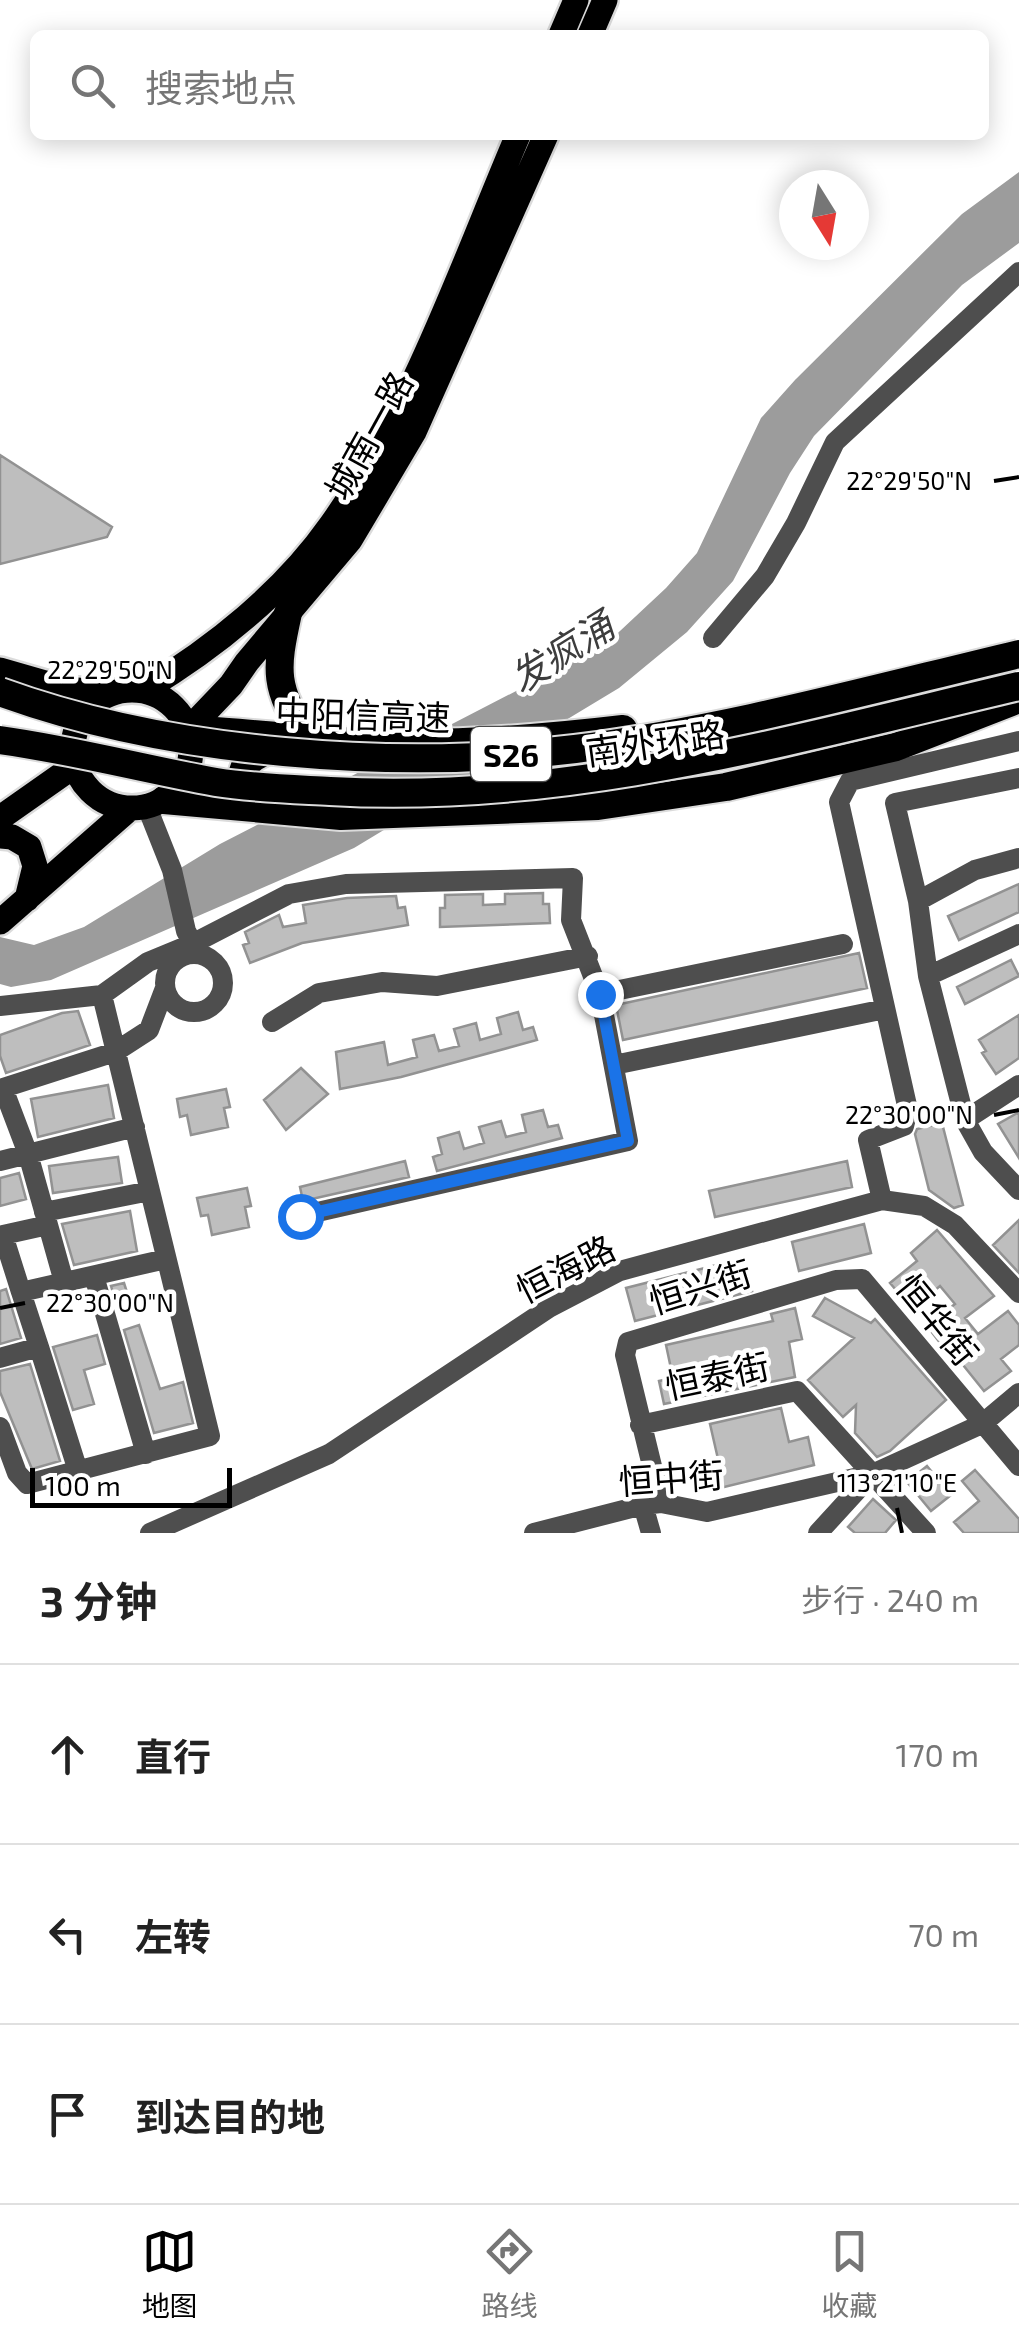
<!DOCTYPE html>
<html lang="zh">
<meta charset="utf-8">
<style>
body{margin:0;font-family:"Exo 2","Noto Sans SC",sans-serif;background:#f6f6f6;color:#222}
.compass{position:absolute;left:779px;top:170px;width:90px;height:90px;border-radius:50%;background:#fff;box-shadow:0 5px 25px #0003;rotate:169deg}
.scale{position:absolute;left:30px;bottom:25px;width:202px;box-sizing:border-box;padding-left:10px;border:5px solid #000;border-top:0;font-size:28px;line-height:35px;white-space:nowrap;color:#000;-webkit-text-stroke:8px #fff;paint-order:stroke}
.stop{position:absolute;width:30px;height:30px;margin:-22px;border:8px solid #1a73e8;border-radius:50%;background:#fff}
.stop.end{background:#1a73e8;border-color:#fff;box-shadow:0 2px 10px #0008}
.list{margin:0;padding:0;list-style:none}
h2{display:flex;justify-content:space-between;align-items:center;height:130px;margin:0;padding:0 40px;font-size:42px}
h2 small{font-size:32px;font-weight:400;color:#767676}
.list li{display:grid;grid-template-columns:65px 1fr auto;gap:30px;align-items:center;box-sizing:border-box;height:180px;padding:0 40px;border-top:2px solid #e0e0e0}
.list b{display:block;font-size:38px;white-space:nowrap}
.list em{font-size:32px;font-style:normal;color:#767676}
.icon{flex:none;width:55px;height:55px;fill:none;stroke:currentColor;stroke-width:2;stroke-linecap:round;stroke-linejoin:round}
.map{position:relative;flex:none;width:1019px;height:1533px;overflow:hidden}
.search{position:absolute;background:#fff;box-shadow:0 5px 25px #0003;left:30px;right:30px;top:30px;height:110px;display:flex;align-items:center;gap:25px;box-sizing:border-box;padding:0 35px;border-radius:15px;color:#767676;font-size:38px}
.sheet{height:670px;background:#fff}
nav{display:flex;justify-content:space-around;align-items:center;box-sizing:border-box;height:140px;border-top:2px solid #e0e0e0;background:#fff;font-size:28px;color:#767676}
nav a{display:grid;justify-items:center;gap:5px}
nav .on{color:#000}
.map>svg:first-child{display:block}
.water{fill:#9c9c9c}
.building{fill:#bebebe;stroke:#929292;stroke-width:2.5}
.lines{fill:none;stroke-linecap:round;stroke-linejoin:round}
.major-casing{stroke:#dbdbdb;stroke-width:30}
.highway-casing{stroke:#dbdbdb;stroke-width:32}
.minor{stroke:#4e4e4e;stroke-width:20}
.major{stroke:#000;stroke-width:25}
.highway{stroke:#000;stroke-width:28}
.highway-bridge-casing{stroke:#dbdbdb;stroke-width:32;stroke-linecap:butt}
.highway-bridge{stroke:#000;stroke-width:28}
.route{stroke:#1a73e8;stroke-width:12}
.ticks{fill:none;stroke:#000;stroke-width:4}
.labels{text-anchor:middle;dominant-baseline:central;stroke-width:9;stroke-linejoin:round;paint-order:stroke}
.shield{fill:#fff;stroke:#4c4c4c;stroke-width:2.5}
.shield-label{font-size:32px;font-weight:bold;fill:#000}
.street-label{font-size:35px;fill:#000;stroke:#fff}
.water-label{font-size:38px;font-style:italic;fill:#3d3d3d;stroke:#fff}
.ticks-label{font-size:25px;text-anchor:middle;fill:#000;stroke:#fff;stroke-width:9;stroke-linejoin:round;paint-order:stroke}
</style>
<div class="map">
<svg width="1019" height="1533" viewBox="0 0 1019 1533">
<rect width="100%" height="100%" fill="#fff"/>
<path class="water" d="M1019,172v71l-57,42 -148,151 -24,37 -57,108 -46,51 -68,56 -265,160 -303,132 -40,7 -11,-3v-47l34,8 50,-18 136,-83 385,-199 61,-57 31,-35 64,-135 34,-38 167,-166z"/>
<path class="building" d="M0,455l112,72 -5,10 -107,27z
M1019,884v28l-60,28 -11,-24z
M543,893v11h6l1,19 -110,4v-19h5v-13l38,-1v11l22,-1v-10z
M396,896l2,12 7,-1 3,18 -106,18 -52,20 -7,-18 6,-2 -4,-11 34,-17 4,12 23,-4 -3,-18 44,-7z
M859,953l8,35 -244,52 -7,-35z
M1011,960l8,16 -54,28 -8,-17z
M78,1011l12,34 -84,28 -6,-17v-21l62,-22z
M518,1012l5,18 10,-3 4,13 -136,37 -61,12 -4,-37 48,-10 4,23 29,-8 -4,-17 21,-5 5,16 20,-5 -5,-17 22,-6 4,17 21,-6 -4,-16z
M1019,1015v43l-23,16 -14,-21 4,-2 -7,-11z
M301,1068l27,26 -42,36 -22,-30z
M108,1085l6,33 -76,19 -7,-38z
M226,1089l4,18 -6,1 4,19 -37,8 -4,-20 -7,2 -3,-18z
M543,1110l5,17 10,-2 4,13 -125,33 -4,-14 9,-3 -4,-16 21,-6 5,17 20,-6 -5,-16 22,-6 5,16 20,-5 -4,-17z
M1019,1112v46l-21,-34z
M942,1123l21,82 -9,3 -25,-18 -14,-56 2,-5z
M118,1157l4,26 -69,10 -4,-27z
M405,1161l4,16 -106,24 -3,-14z
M847,1161l5,26 -137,30 -6,-26z
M19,1173l7,26 -26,7v-28z
M247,1188l4,18 -6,1 4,20 -37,8 -4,-20 -7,1 -4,-18z
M130,1211l7,40 -63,14 -12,-41z
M1019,1220v53l-26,-28z
M864,1224l7,29 -72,18 -7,-29z
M937,1230l57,66 -29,22 13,16 30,-23 11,14v20l-18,14 10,12 -27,20 -33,-41 -3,3 -21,-27 28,-22 -15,-18 -28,23 -22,-26 27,-22 -6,-8z
M744,1258l8,33 -117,30 -9,-33z
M124,1283l7,22 -13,4 -7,-23z
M6,1289l15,49 -21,6v-53z
M825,1298l46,25 4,-4 71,81 -56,51 -13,6 -22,-24 1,-28 -13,12 -35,-37 46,-42 -41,-22z
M795,1308l7,31 -13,3 6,35 -131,27 -5,-23 14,-3 -7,-33 107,-24 -2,-7z
M139,1325l21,64 23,-7 10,41 -39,10 -30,-103z
M97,1335l8,29 -21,6 10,34 -21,6 -20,-63z
M30,1364l30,97 -28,8 -32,-77v-21z
M781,1408l8,34 19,-5 6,28 -98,24 -7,-28 9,-2 -8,-35z
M927,1466l24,29 -20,16 -24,-29z
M975,1470l44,49v14h-55l-10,-11 25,-21 -17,-20z
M873,1499l23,21 -11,13h-30l-7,-6z"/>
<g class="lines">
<defs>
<path id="major" d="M561,35l15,-35
M590,35l15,-35
M0,670l66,19 44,4
M73 749a59 59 0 1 1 118 0a59 59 0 1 1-118 0Z
M144,690c70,-42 140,-98 187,-165 83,-117 131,-259 187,-390
M189,729l42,-44 16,-23 103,-122 64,-108 132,-297
M0,818l74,-52
M0,836l12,1 17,10 6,19 -8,33
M0,922l129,-113"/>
<path id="highway" d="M840,712l57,-15
M202,730c46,3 92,8 138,11 94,6 190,-1 283,-12
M164,800l177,16 257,-10 128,-19 170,-40 123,-48
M254,801c-36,-44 21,-53 53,-63 -33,-51 -32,-66 -19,-125"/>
</defs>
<use href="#major" class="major-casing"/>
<use href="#highway" class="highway-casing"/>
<path class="minor" d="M713,638l52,-62 31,-53 39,-81 184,-170
M1019,778l-124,25 23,98 10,75 37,144 18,32 36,38
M147,807l25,63 14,61 11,21
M918,901l57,-31 44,-12
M165 983a29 29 0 1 1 58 0a29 29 0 1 1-58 0Z
M928,976l91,-42
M600,994l243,-50
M0,1006l102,-11 46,-33 46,-19 95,-49 57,-10 227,-6 -2,42 29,74 28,147 -328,75
M272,1022l47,-29 63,-11 55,4 151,-30
M614,1065l271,-56
M965,1120l54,-35
M135,1127l-107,27 20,71 -45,10 18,57 145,-33
M0,1161l28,-7 -25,-66 112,-36 34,-22 16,-42
M882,1200l-14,-60 36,-14 4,-16 -69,-308 11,-21 169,-40
M44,1212l106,-21
M48,1225l16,57
M94,1276l52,178
M39,1347l39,124
M0,1358l39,-11 -18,-55
M640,1425l157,-34 129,142
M0,1427l17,46 10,11 183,-48 -108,-441
M661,1503l-36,-148 3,-13 208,-62 26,-1 157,187
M643,1505l8,28
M150,1533l179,-79 220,-146 71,-37 262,-71 42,6 31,19 64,68
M534,1533l109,-28 18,-2 46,9 165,-38 110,-50 37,-31
M818,1533l54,-59"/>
<use href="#major" class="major"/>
<use href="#highway" class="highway"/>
<defs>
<path id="highway-bridge" d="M0,692c170,62 396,79 575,57 150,-19 297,-60 444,-95
M0,740c73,10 144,29 216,42 37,6 77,7 114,9 234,14 464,-52 689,-105"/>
</defs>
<use href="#highway-bridge" class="highway-bridge-casing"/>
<use href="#highway-bridge" class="highway-bridge"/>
</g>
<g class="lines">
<path class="route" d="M300,1216l328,-75 -28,-147"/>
</g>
<path class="ticks" d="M994,481l25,-4M0,675l25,-5M994,1115l25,-5M0,1308l25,-5M897,1508l5,25"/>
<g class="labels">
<rect class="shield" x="471" y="727" width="80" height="54" rx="8"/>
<g class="shield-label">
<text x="511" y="754">S26</text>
</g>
<g class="street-label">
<text transform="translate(368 435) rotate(-61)">城南一路</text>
<text transform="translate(363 714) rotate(2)">中阳信高速</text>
<text transform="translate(655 742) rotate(-8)">南外环路</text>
<text transform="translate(565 1268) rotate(-27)">恒海路</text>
<text transform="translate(700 1286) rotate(-17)">恒兴街</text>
<text transform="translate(938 1319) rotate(51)">恒华街</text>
<text transform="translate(717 1375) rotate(-12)">恒泰街</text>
<text transform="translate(671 1477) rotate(-4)">恒中街</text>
</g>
<g class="water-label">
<text transform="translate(561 651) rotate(-32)">发疯涌</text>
</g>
</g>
<g class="ticks-label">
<text x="909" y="490">22°29'50"N</text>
<text x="110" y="679">22°29'50"N</text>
<text x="909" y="1124">22°30'00"N</text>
<text x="110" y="1312">22°30'00"N</text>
<text x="897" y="1492">113°21'10"E</text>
</g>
</svg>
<svg class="compass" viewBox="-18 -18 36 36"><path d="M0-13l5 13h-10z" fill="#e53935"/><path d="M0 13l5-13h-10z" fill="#767676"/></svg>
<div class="scale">100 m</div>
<div class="stop" style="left:300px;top:1216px"></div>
<div class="stop end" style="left:600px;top:994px"></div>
<div class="search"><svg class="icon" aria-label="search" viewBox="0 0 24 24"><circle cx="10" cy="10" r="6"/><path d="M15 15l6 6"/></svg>搜索地点</div>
</div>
<section class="sheet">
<h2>3 分钟<small>步行 · 240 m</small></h2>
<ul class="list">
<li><svg class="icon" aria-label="ahead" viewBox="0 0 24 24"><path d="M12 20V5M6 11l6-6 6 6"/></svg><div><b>直行</b></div><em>170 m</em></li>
<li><svg class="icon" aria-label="left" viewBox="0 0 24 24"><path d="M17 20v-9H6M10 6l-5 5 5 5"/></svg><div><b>左转</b></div><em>70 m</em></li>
<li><svg class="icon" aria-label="arrive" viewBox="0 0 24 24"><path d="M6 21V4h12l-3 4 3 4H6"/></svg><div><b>到达目的地</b></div></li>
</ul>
</section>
<nav>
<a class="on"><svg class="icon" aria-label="map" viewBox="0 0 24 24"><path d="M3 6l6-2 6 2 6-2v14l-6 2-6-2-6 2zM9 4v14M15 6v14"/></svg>地图</a>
<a><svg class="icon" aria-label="directions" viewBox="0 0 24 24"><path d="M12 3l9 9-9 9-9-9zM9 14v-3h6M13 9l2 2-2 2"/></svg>路线</a>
<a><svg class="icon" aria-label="saved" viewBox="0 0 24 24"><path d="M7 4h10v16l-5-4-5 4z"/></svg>收藏</a>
</nav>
